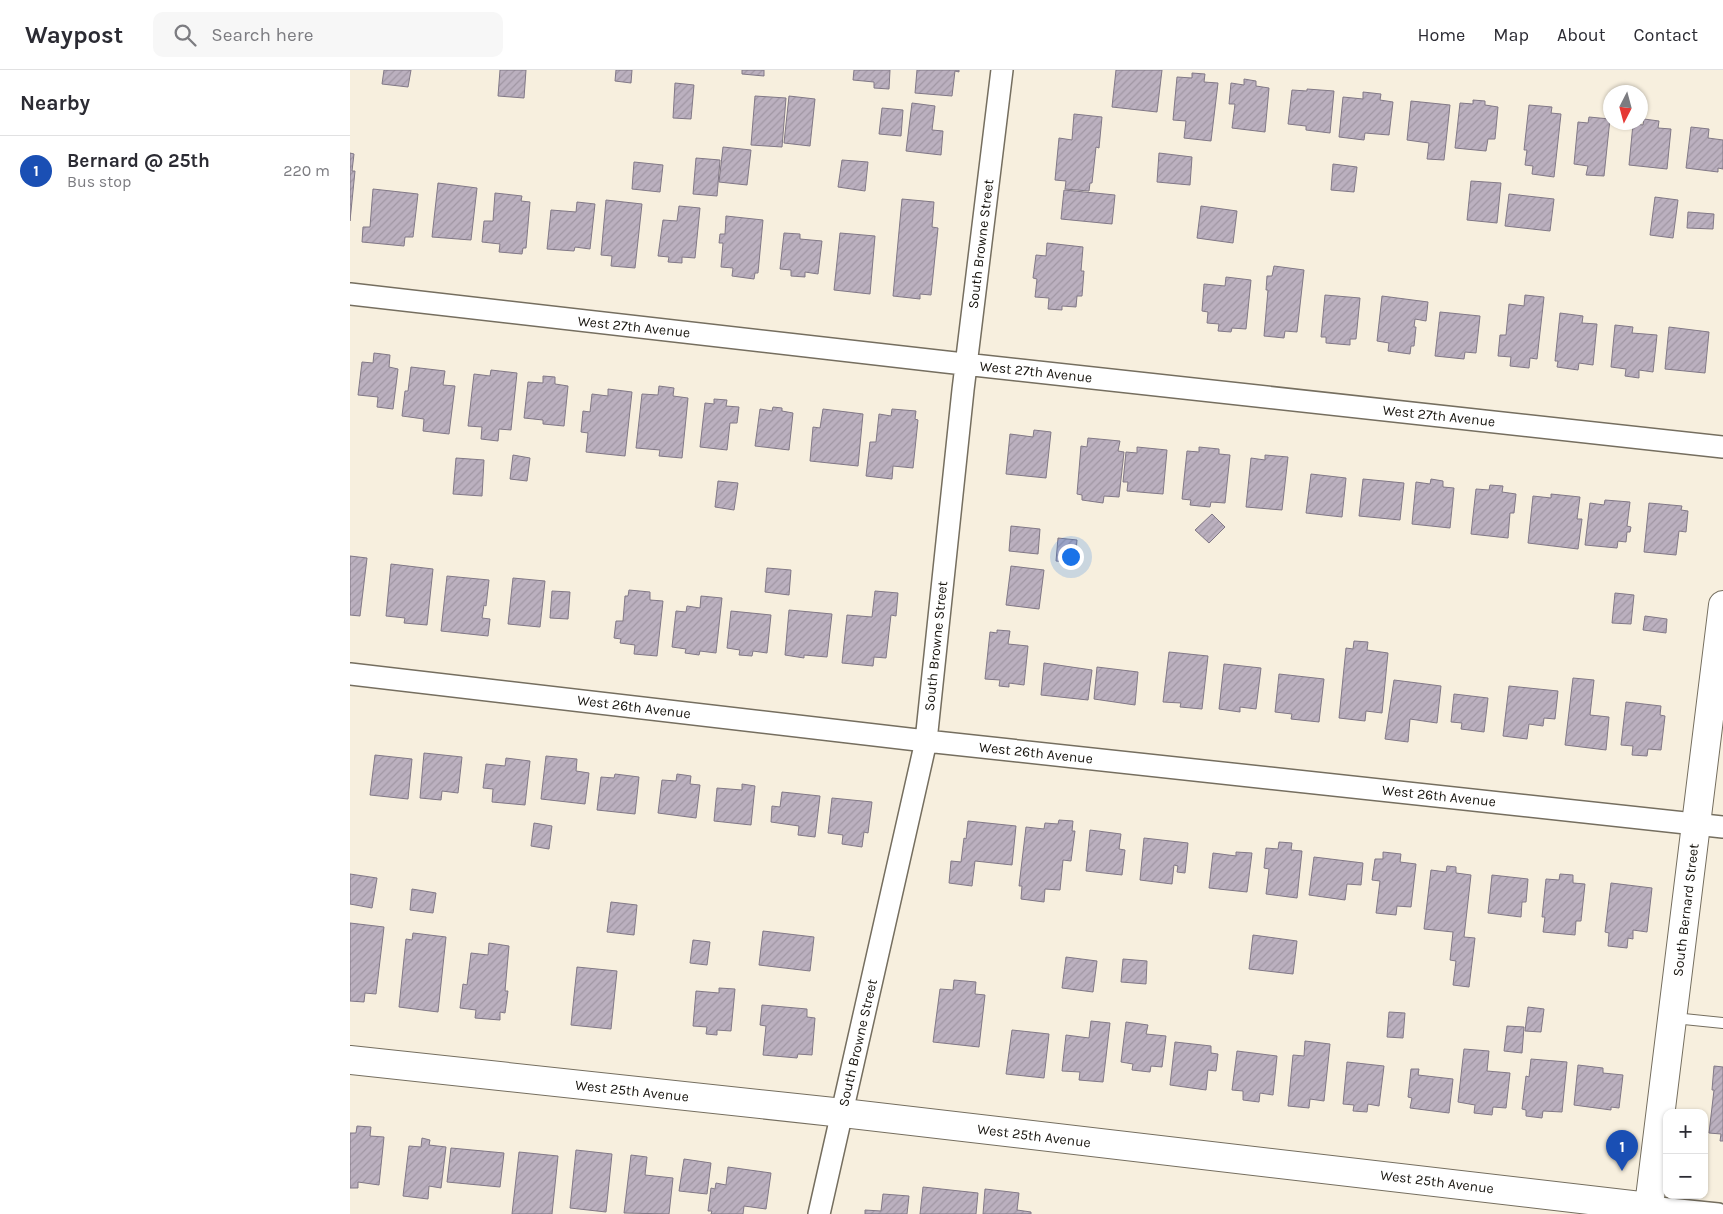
<!DOCTYPE html>
<meta charset="utf-8">
<style>
body{margin:0;font-family:Karla,sans-serif;background:#f7f7f7;color:#2b2b33}
.controls{position:absolute;right:15px;bottom:15px;display:grid;overflow:hidden;border-radius:10px;box-shadow:0 1px 4px #0004}
.controls button{width:45px;height:45px;display:grid;place-items:center;padding:0;border:0;border-bottom:1px solid #e1e1e2;background:#fff;color:#2b2b33;font:25px sans-serif}
.compass{position:absolute;left:1253px;top:15px;width:45px;height:45px;border-radius:50%;background:#fff;box-shadow:0 1px 4px #0004;rotate:186deg}
.you{position:absolute;left:720px;top:486px;width:18px;height:18px;margin:-12px;border:4px solid #fff;border-radius:50%;background:#1a73e8;box-shadow:0 0 0 8px #1a73e833}
.badge{display:grid;place-items:center;width:32px;height:32px;border-radius:50%;background:#635a27;color:#fff;font-size:16px;font-weight:700}
.pin{position:absolute;translate:-50% -41px;filter:drop-shadow(0 1px 2px #0008)}
.pin::after{content:'';position:absolute;top:26px;width:18px;height:15px;background:inherit;clip-path:polygon(0 0,100% 0,50% 100%)}
.list{margin:0;padding:0;list-style:none}
h2{display:flex;justify-content:space-between;align-items:center;height:65px;margin:0;padding:0 20px;font-size:21px}
h2 small{font-size:16px;font-weight:400;color:#7c7c81}
.list li{display:grid;grid-template-columns:32px 1fr auto;gap:15px;align-items:center;box-sizing:border-box;height:70px;padding:0 20px;border-top:1px solid #e1e1e2}
.list b{display:block;font-size:19px;white-space:nowrap}
.list p{margin:0;font-size:16px;white-space:nowrap;color:#7c7c81}
.list em{font-size:16px;font-style:normal;color:#7c7c81}
.icon{flex:none;width:28px;height:28px;fill:none;stroke:currentColor;stroke-width:2;stroke-linecap:round;stroke-linejoin:round}
.map{position:relative;flex:none;width:1373px;height:1144px;overflow:hidden}
header{display:flex;align-items:center;gap:30px;box-sizing:border-box;height:70px;padding:0 25px;background:#fff;border-bottom:1px solid #e1e1e2}
header strong{font-size:24px}
nav{display:flex;gap:28px;margin-inline-start:auto;font-size:18px}
.search{width:350px;height:45px;background:#f7f7f7;display:flex;align-items:center;gap:12px;box-sizing:border-box;padding:0 18px;border-radius:10px;color:#7c7c81;font-size:19px}
main{display:flex}
aside{flex:1;background:#fff}
.map>svg:first-child{display:block}
.building{fill:url(#building-hatch);stroke:#817886}
.lines{fill:none;stroke-linecap:round;stroke-linejoin:round}
.lane-casing{stroke:#756e5f;stroke-width:12}
.street-casing{stroke:#756e5f;stroke-width:24}
.secondary-casing{stroke:#756e5f;stroke-width:30}
.lane{stroke:#fff;stroke-width:10}
.street{stroke:#fff;stroke-width:21}
.secondary{stroke:#fff;stroke-width:28}
.labels{text-anchor:middle;dominant-baseline:central;stroke-width:4.5;stroke-linejoin:round;paint-order:stroke}
.street-label{font-size:14px;fill:#17140e;stroke:#fff}
</style>
<header>
<strong>Waypost</strong>
<div class="search"><svg class="icon" aria-label="search" viewBox="0 0 24 24"><circle cx="10" cy="10" r="6"/><path d="M15 15l6 6"/></svg>Search here</div>
<nav><a>Home</a><a>Map</a><a>About</a><a>Contact</a></nav>
</header>
<main>
<aside>
<h2>Nearby<small></small></h2>
<ul class="list">
<li><span class="badge" style="background:#1a4fb4">1</span><div><b>Bernard @ 25th</b><p>Bus stop</p></div><em>220 m</em></li>
</ul>
</aside>
<div class="map">
<svg width="1373" height="1144" viewBox="0 0 1373 1144">
<defs>
<pattern id="building-hatch" width="6" height="6" patternUnits="userSpaceOnUse" patternTransform="scale(1.25)"><rect width="6" height="6" fill="#bbb0bf"/><path d="M-1 1l2-2M0 6l6-6M5 7l2-2" fill="none" stroke="#a096a3"/></pattern>
</defs>
<rect width="100%" height="100%" fill="#f7efde"/>
<path class="building" d="M34,0h27l-3,17 -26,-3z
M150,0h26l-2,28 -26,-2z
M266,0h16l-1,13 -16,-2z
M392,0h22v6l-22,-2z
M504,0h36l-1,19 -15,-1v-6l-21,-2z
M567,0h42v2l-4,-1 -3,25 -37,-3z
M766,0h46l-5,42 -45,-5z
M842,3l13,1 -1,8 14,1 -7,58 -27,-3 2,-17 -13,-1 4,-43 15,1z
M894,9l12,2v5l13,2 -4,44 -33,-4 3,-24h-6l2,-21 13,2z
M325,13l19,2 -3,34 -18,-1z
M957,19l27,2 -4,42 -24,-3v-4l-18,-2 4,-34 15,1z
M1013,22l18,2 -1,6 13,2 -4,33 -24,-2 -1,7 -25,-3 4,-40 20,2z
M405,26l31,2 -4,49 -31,-2z
M439,26l26,3 -5,47 -26,-3z
M1123,30l12,1v4l13,2 -3,32h-7l-2,12 -31,-3 5,-45 13,1z
M1061,31l39,4 -6,55 -17,-1 2,-16 -22,-3z
M562,33l23,3 -3,24 11,1 -2,24 -35,-4z
M1179,35l23,2 -1,6 10,1 -7,63 -22,-3 1,-8 -8,-1 2,-15h-3z
M532,38l21,2 -2,26 -22,-2z
M724,44l28,3 -3,31 -3,-1 -4,36h-2l-1,8 -24,-2 1,-8 -11,-1 4,-42 13,2z
M1239,47l21,2 -6,57 -18,-1 2,-9 -14,-2 4,-42 10,1z
M1294,49l15,2 -1,7 13,1 -4,40 -38,-4 4,-41 10,1z
M1341,57l18,2 -1,9 15,2v29l-5,-1v4l-32,-4z
M373,77l28,3 -4,35 -28,-3z
M0,83l4,1 -2,17h3l-5,50z
M809,83l33,4 -2,28 -33,-3z
M346,88l24,2 -3,36 -24,-2z
M492,90l26,2 -3,29 -27,-4z
M284,92l29,3 -3,27 -28,-3z
M983,94l24,3 -3,25 -23,-2z
M1121,111l30,2 -4,40 -30,-3z
M88,113l39,5 -6,52 -39,-3z
M23,119l45,5 -5,43h-8l-1,9 -42,-4 1,-15h7z
M714,120l51,5 -3,29 -51,-5z
M145,123l27,3 -1,5 9,1 -4,46h-3l-1,6 -23,-2 1,-8 -18,-2 2,-21h9z
M1159,124l45,5 -4,32 -45,-5z
M1305,127l23,3 -5,38 -23,-3z
M552,129l32,3 -2,25 6,1 -7,67 -11,-1v5l-27,-3z
M256,130l36,4 -7,64 -24,-2 1,-10 -11,-1z
M227,132l18,2 -5,45 -15,-2 -1,4 -27,-2 4,-39 25,2z
M329,136l21,2 -5,50 -13,-1v6l-14,-1 1,-5 -11,-1 5,-36 14,1z
M851,136l36,5 -4,32 -36,-5z
M1338,142l26,2 -1,15 -26,-1z
M376,146l37,4 -5,53h-3l-1,6 -22,-3 1,-8 -12,-1 2,-24h-4l1,-9h5z
M434,163l16,1v5l22,2 -4,33 -13,-2v5l-14,-1v-6l-11,-1z
M490,163l35,3 -5,58 -36,-4z
M697,173l36,4 -2,24h3l-2,25h-5l-1,11 -14,-1v4l-14,-1 1,-11 -14,-1 2,-18 -4,-1 3,-23 10,1z
M924,196l30,4 -7,62 -12,-1 -1,7 -20,-2 4,-46h-2l1,-14h5z
M876,207l25,3 -5,49 -14,-1 -1,4 -13,-1 1,-7 -12,-1 1,-11 -6,-1 2,-27 21,2z
M975,225l35,3 -4,41h-6v6l-24,-2v-6h-5z
M1175,225l19,2 -7,62 -7,-1 -1,10 -19,-2 1,-9 -13,-1 2,-21h6l3,-31 15,2z
M1032,226l46,6 -2,19 -11,-2 -1,8h2l-2,19h-3l-1,8 -22,-3 1,-8 -12,-2z
M1090,242l40,4 -4,37 -11,-1 -1,7 -29,-3z
M1210,243l23,3 -1,7 15,1 -4,41 -14,-2 -1,7 -21,-3 1,-6h-3z
M1265,255l18,2 -1,6 25,2 -4,37 -14,-2v8l-14,-2 1,-7 -15,-2z
M1319,257l40,5 -4,41 -40,-4z
M24,283l16,2 -1,12 9,2 -5,40 -16,-2 1,-10 -20,-2 4,-33 11,1z
M61,297l34,4 -2,14 12,1 -6,48 -26,-3 1,-12 -22,-3 3,-25h3z
M141,300l26,3 -6,57 -12,-1 -1,12 -17,-2 1,-12 -14,-1 6,-52 16,2z
M193,306l12,1v7l13,2 -4,40 -21,-2v-4l-19,-2 4,-36 15,1z
M309,316l15,2 -1,8 15,2 -6,60 -23,-2 1,-6 -24,-2 6,-54 16,1z
M258,319l24,3 -7,64 -39,-4 2,-19 -7,-1 2,-21 7,1 2,-18 16,2z
M364,329l13,1 -1,6 13,1 -2,16h-7l-3,27 -27,-3 5,-44 9,1z
M423,337l9,1v3l11,2 -4,37 -34,-4 5,-37 12,2z
M473,339l40,5 -5,52 -48,-5 3,-34 7,1z
M542,339l24,2 -1,8 3,1 -5,48 -20,-2 -1,13 -26,-3 4,-34h6l3,-28 12,2z
M684,360l17,2 -5,46 -40,-4 4,-40 23,3z
M738,368l32,3 -2,10 6,1 -5,45 -15,-1 -1,7 -21,-3v-5l-5,-1 4,-48 6,1z
M787,377l30,3 -4,44 -36,-3 1,-9h-5l3,-30 11,1z
M849,377l20,2v5l11,1 -5,48 -14,-1 -1,5 -20,-2 1,-5 -9,-1 5,-48 12,1z
M163,385l17,3 -3,23 -17,-2z
M915,385l23,2 -6,53 -36,-3 5,-49 14,2z
M106,388l28,2 -2,36 -29,-2z
M961,404l35,4 -4,39 -36,-4z
M1013,409l41,4 -4,37 -41,-4z
M1081,409l12,2v6l11,1 -4,40 -38,-4 4,-42 14,2z
M368,411l20,2 -4,27 -19,-3z
M1140,415l13,1 -1,6 14,2 -2,19h-4l-2,25 -37,-4 5,-45 13,1z
M1201,424l29,3 -3,22h5l-4,30 -50,-6 5,-47 18,2z
M1255,430l25,2 -3,24 4,1 -1,5h-3l-1,10 -8,-1 -1,7 -32,-3 5,-42 14,2z
M1299,433l33,3 -1,4 7,1 -2,21 -7,-1 -3,24 -32,-3z
M862,444l13,13 -16,16 -14,-13z
M661,456l29,3 -2,25 -29,-3z
M708,468l19,2 -2,23 -19,-2z
M0,486l17,2 -7,58 -10,-1z
M41,494l42,5 -6,56 -23,-2 1,-5 -19,-2z
M661,496l33,4 -5,39 -33,-4z
M417,498l24,2 -2,25 -24,-3z
M97,506l42,4 -3,26 -2,-1 -2,13 8,1 -2,17 -47,-5z
M163,508l32,3 -5,46 -32,-3z
M279,520l21,2v8l13,1 -6,55 -23,-2 1,-9 -15,-2 1,-4 -7,-1 2,-17h7l2,-25h3z
M202,521l18,1 -2,27 -18,-1z
M525,521l23,2 -2,23 -5,-1 -5,43 -12,-1 -1,9 -31,-3 5,-48 25,2z
M1265,523l19,2 -3,29 -19,-1z
M351,526l21,2 -6,55 -16,-2 -1,4 -14,-2 1,-4 -14,-2 4,-36 10,1 1,-6 13,2z
M439,540l43,4 -5,43 -23,-2v3l-19,-3z
M381,541l40,4 -4,38 -14,-2 -1,5 -13,-1 1,-5 -13,-2z
M1295,546l22,3 -1,14 -23,-3z
M647,560l13,1 -2,13 20,2 -4,39 -15,-2v4l-10,-1 1,-6 -15,-1 5,-47 7,1z
M1004,571l14,1 -1,8 21,3 -6,60 -16,-2 -1,10 -26,-3 7,-70 7,1z
M819,582l39,4 -6,53 -22,-2 1,-4 -18,-1z
M694,593l48,7 -4,30 -47,-5z
M874,594l37,4 -5,41 -16,-2v5l-21,-3z
M747,597l41,5 -3,33 -41,-6z
M929,604l45,5 -5,43 -28,-3 1,-5 -17,-2z
M1223,608l21,2 -4,35 19,2 -3,33 -41,-5z
M1044,610l47,6 -4,37 -27,-4 -2,23 -23,-3z
M1159,616l49,5 -3,28 -11,-1 -1,8 -14,-2 -2,15 -24,-3z
M1104,624l34,4 -4,34 -23,-3 1,-6 -11,-1z
M1276,632l35,4 -1,9 5,1 -4,34 -13,-1 -1,7 -15,-1 1,-9 -12,-1z
M74,683l38,4 -4,36 -16,-2 -1,9 -21,-2z
M25,685l37,4 -4,40 -38,-4z
M196,686l31,3 -1,12 13,2 -4,31 -44,-5z
M156,688l24,3 -5,44 -33,-3 1,-13 -10,-1 3,-24 19,2z
M265,704l24,3 -4,37 -38,-4 4,-33 13,1z
M327,704l14,2 -1,8 10,1 -4,33 -38,-5 4,-33 14,1z
M392,714l13,2 -4,39 -37,-4 3,-33 25,2z
M432,722l38,4 -5,41 -17,-2 1,-9 -28,-4 1,-16 8,1z
M482,728l40,4 -4,31 -4,-1 -2,15 -20,-3 1,-9 -15,-2z
M709,750l14,1 -1,10h3l-4,30 -8,-1 -3,30 -15,-1 -1,13 -23,-3 1,-13h-3l7,-59 18,2 1,-6 13,1z
M618,751l48,5 -4,39 -37,-4 -3,25 -23,-3 2,-22 10,1 3,-24 2,1z
M184,753l18,3 -3,23 -18,-3z
M740,760l31,4 -2,15 6,1 -3,25 -36,-4z
M794,768l44,5 -3,30 -8,-1 1,-6 -4,-1 -2,19 -32,-4z
M929,772l13,1 -1,7 11,1 -5,47 -31,-4 3,-25 -5,-1 2,-20 12,1z
M886,782l16,1 -5,39 -38,-4 4,-35 23,3z
M1033,782l18,2 -1,8 16,2 -5,43 -14,-1 -1,9 -20,-2 4,-32 -8,-1 3,-21h8z
M964,787l49,6 -2,22 -14,-1 -2,16 -36,-5z
M1097,796l9,1v6l15,2 -7,62 11,1 -6,49 -16,-2 3,-24 -6,-1 3,-28 -29,-3 7,-59 15,2z
M0,804l27,4 -5,30 -22,-4z
M1210,804l13,1v8l12,1 -4,37h-5l-1,14 -32,-3 2,-15h-3l4,-38 13,1z
M1142,805l36,4 -2,23h-4l-1,15 -33,-4z
M1261,813l41,5 -5,44 -14,-2v9l-5,-1 -1,10 -19,-2 1,-13 -4,-1z
M62,819l24,4 -3,20 -23,-3z
M261,832l26,3 -3,30 -27,-3z
M0,853l34,4 -8,67 -11,-1 -1,9 -14,-1z
M413,861l51,6 -4,34 -51,-6z
M63,863l33,4 -8,75 -39,-5 7,-68 6,1z
M903,865l44,6 -4,33 -44,-5z
M343,870l17,2 -3,23 -17,-2z
M139,873l20,3 -4,45h3l-3,22 -5,-1v8l-25,-2 1,-8 -16,-2 3,-24 4,1 4,-32 17,2z
M716,887l31,4 -4,31 -31,-4z
M773,889l24,2 -1,23 -25,-2z
M227,897l40,4 -6,58 -40,-4z
M604,910l22,2 -1,12 10,1 -6,52 -46,-5 7,-53 13,1z
M369,918l16,1 -4,42 -14,-1v5l-11,-1 1,-7 -14,-1 3,-35 23,2z
M412,935l45,4v8l8,1 -3,37 -14,-1 -1,4 -34,-3 3,-29 -6,-1z
M1178,937l16,2 -3,23 -16,-1z
M1039,942l16,1 -2,25 -16,-1z
M741,951l19,2 -7,59 -24,-2 1,-8 -18,-1 4,-36 23,3z
M776,952l22,3 -2,9 20,2 -4,31 -11,-1 -1,6 -18,-2 1,-6 -12,-2z
M1157,956l17,1 -2,26 -18,-2z
M662,960l37,4 -5,44 -38,-4z
M955,971l25,3 -6,57 -14,-2 -1,9 -21,-2 5,-51 11,1z
M825,972l36,4v7l7,1 -2,17 -8,-1 -2,20 -36,-5z
M1114,979l25,2 -2,20 23,2 -4,35 -13,-1 -1,8 -18,-2 1,-8 -17,-3z
M887,981l40,5 -4,39 -13,-2 -1,9 -16,-2v-9l-11,-1z
M1181,989l36,3 -5,50 -19,-1 -1,7 -16,-2v-6l-4,-1 4,-33 3,1z
M997,992l37,4 -5,40 -11,-2 -1,8 -14,-1 1,-6 -11,-1z
M1228,995l25,3v5l20,2 -4,33 -8,-1v3l-37,-5z
M1364,996l9,1v74h-3l1,-7 -12,-1 5,-43h-2z
M1061,999h8l-1,6 35,4 -4,34 -39,-5 2,-10 -4,-1z
M7,1056l14,1 -1,9 14,1 -5,48 -21,-3v6h-8v-55h6z
M72,1068l8,2 -1,5 17,2 -5,41 -12,-2 -1,13 -25,-3 6,-50 12,1z
M101,1078l53,5 -4,34 -53,-5z
M226,1080l36,4 -6,58 -36,-4z
M169,1082l39,4 -6,58h-40z
M281,1085l16,2 -2,18 28,3 -4,36 -45,-1z
M334,1089l27,4 -4,31 -28,-3z
M378,1097l43,6 -5,36 -22,-3 -1,8h-32l1,-3h-4l3,-23 4,1 1,-6 10,2z
M573,1117l55,6 -2,21h-56z
M635,1119l34,4 -2,17 14,2v2h-48z
M533,1124l26,2 -2,18h-42v-4l16,1z"/>
<g class="lines">
<defs>
<path id="lane" d="M1324,948l49,5"/>
<path id="street" d="M0,224l596,68 777,85
M0,604l576,67 797,86
M1299,1137l69,7
M469,1144l107,-473 37,-351 39,-320"/>
<path id="secondary" d="M0,990l493,53 806,94
M1298,1144l75,-609"/>
</defs>
<use href="#lane" class="lane-casing"/>
<use href="#street" class="street-casing"/>
<use href="#secondary" class="secondary-casing"/>
<use href="#lane" class="lane"/>
<use href="#street" class="street"/>
<use href="#secondary" class="secondary"/>
</g>
<g class="labels">
<g class="street-label">
<text transform="translate(631 174) rotate(-83)">South Browne Street</text>
<text transform="translate(284 257) rotate(6)">West 27th Avenue</text>
<text transform="translate(686 302) rotate(6)">West 27th Avenue</text>
<text transform="translate(1089 346) rotate(6)">West 27th Avenue</text>
<text transform="translate(586 576) rotate(-84)">South Browne Street</text>
<text transform="translate(284 637) rotate(7)">West 26th Avenue</text>
<text transform="translate(686 683) rotate(6)">West 26th Avenue</text>
<text transform="translate(1089 726) rotate(6)">West 26th Avenue</text>
<text transform="translate(1336 840) rotate(-83)">South Bernard Street</text>
<text transform="translate(508 973) rotate(-77)">South Browne Street</text>
<text transform="translate(282 1021) rotate(6)">West 25th Avenue</text>
<text transform="translate(684 1066) rotate(7)">West 25th Avenue</text>
<text transform="translate(1087 1112) rotate(7)">West 25th Avenue</text>
</g>
</g>
</svg>
<div class="controls">
<button>+</button>
<button>−</button>
</div>
<svg class="compass" viewBox="-18 -18 36 36"><path d="M0-13l5 13h-10z" fill="#e53935"/><path d="M0 13l5-13h-10z" fill="#7c7c81"/></svg>
<div class="you"></div>
<div class="pin badge" style="left:1272px;top:1101px;background:#1a4fb4">1</div>
</div>
</main>
